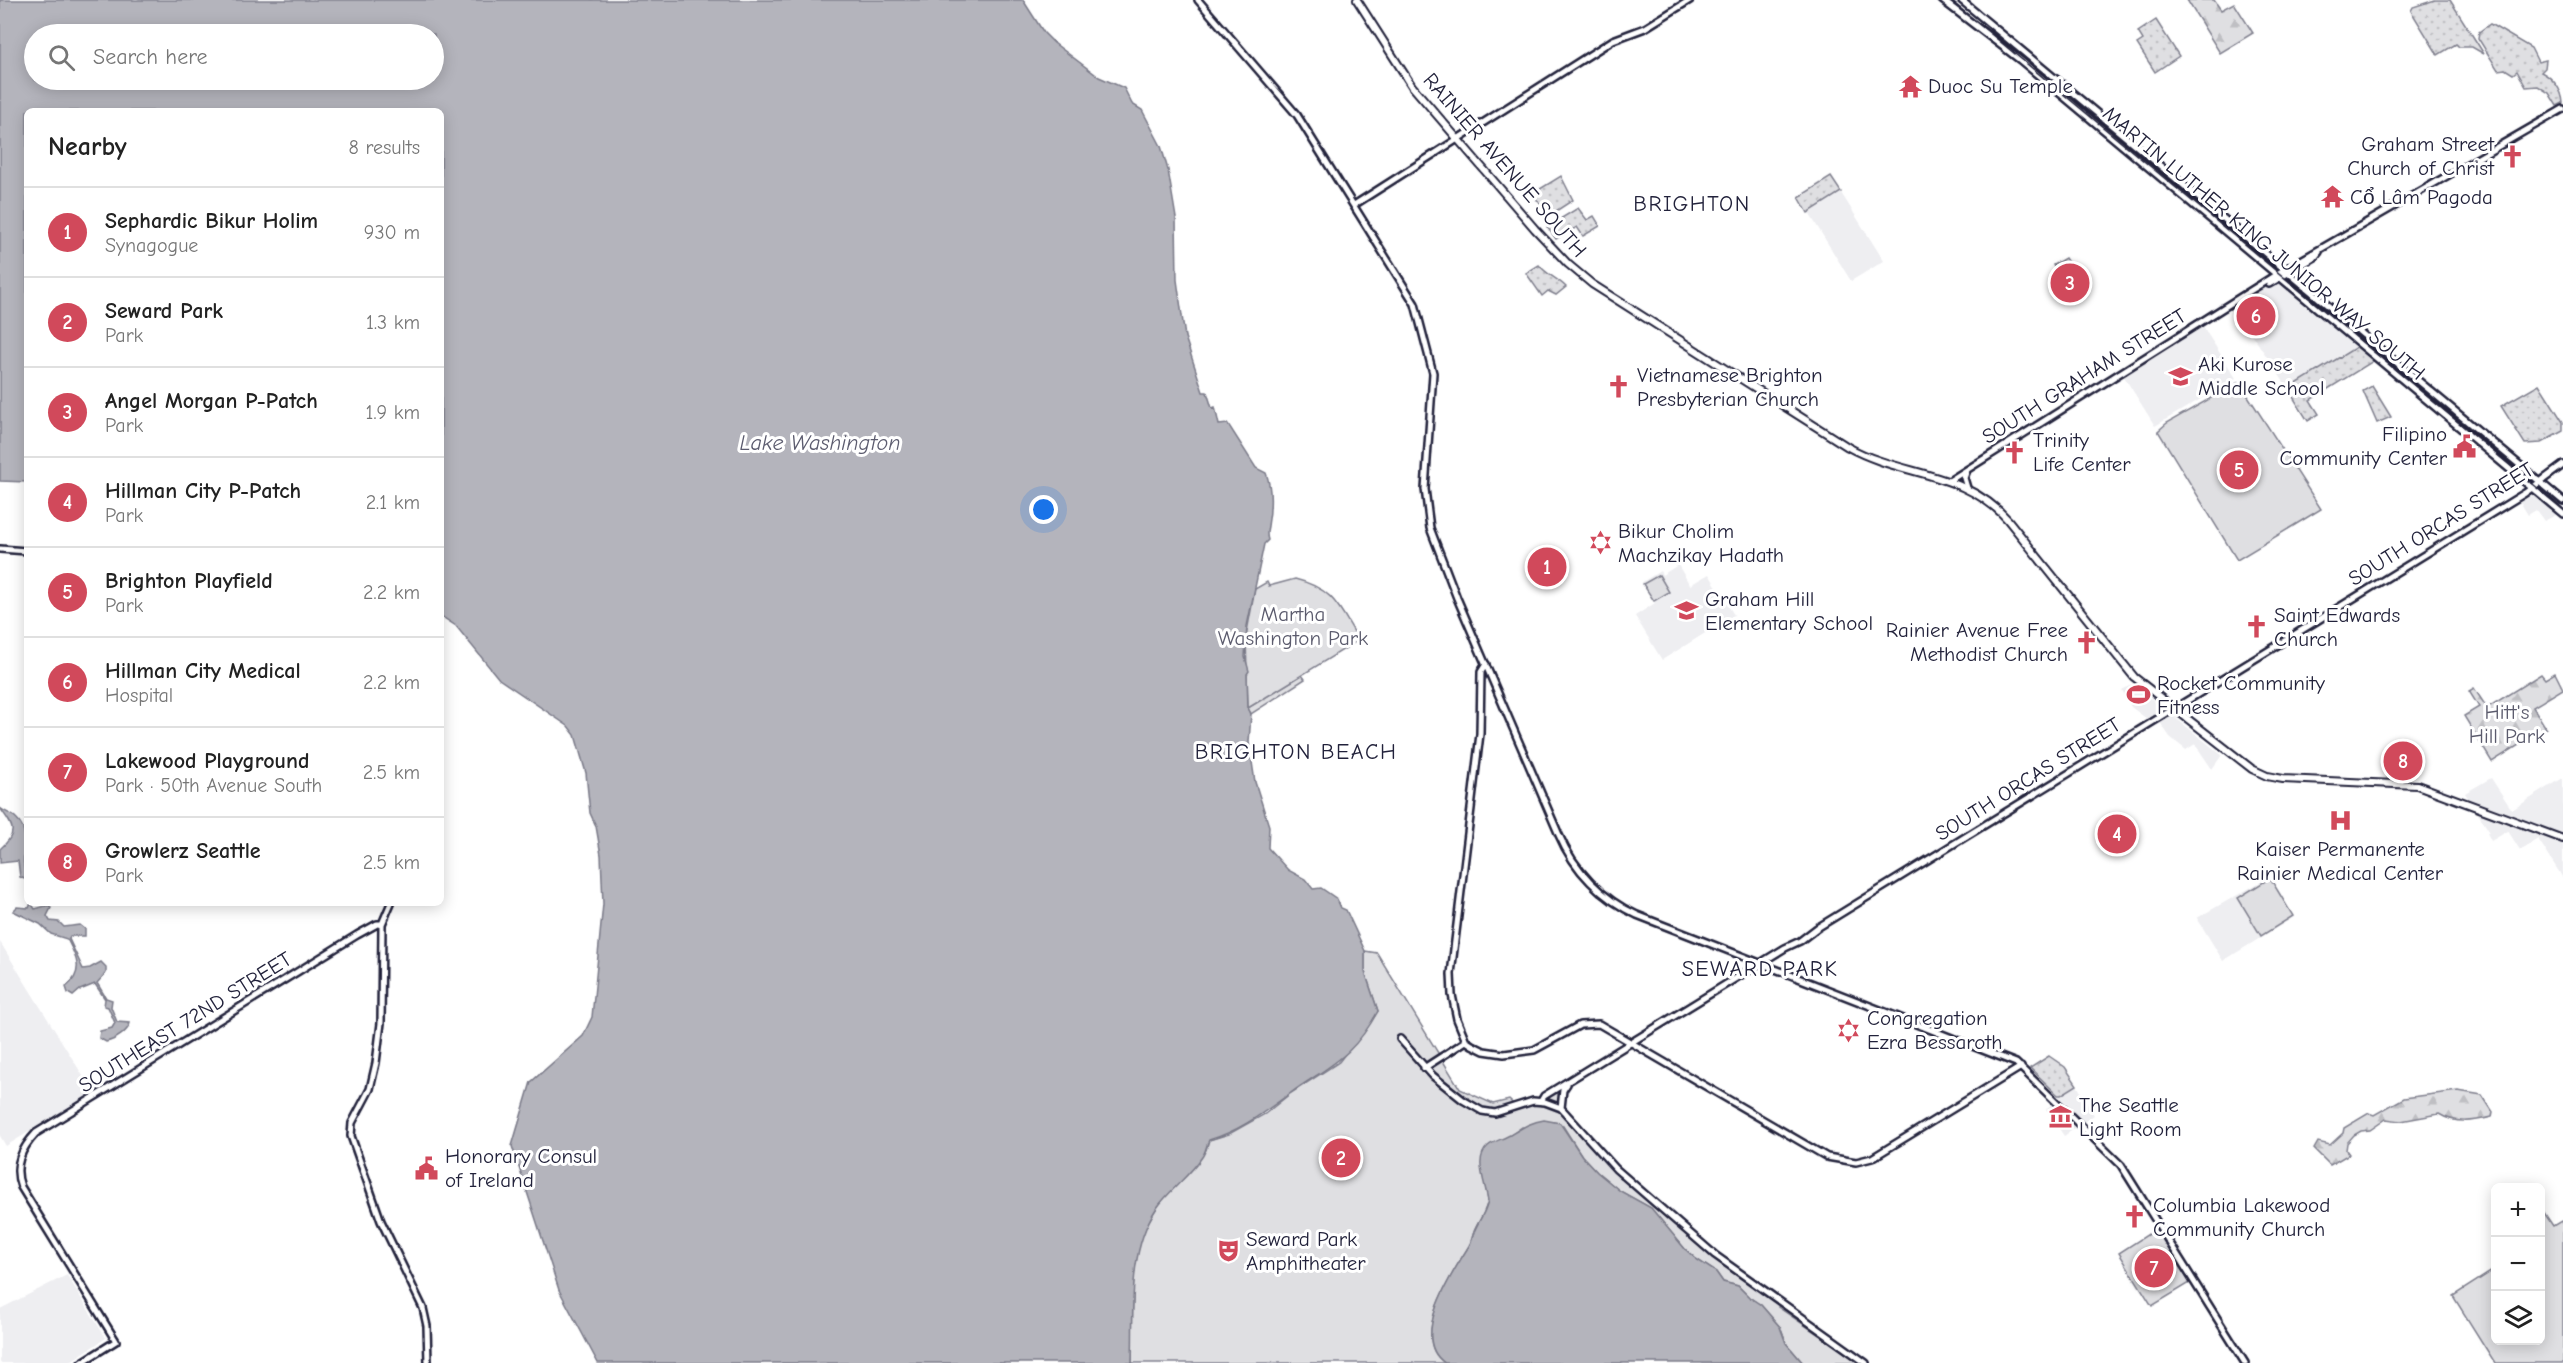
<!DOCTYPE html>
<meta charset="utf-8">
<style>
body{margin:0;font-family:"Comic Neue",sans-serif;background:#f2f2f2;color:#222}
.controls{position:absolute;right:18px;bottom:18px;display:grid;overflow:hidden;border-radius:9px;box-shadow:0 3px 15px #0003}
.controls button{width:54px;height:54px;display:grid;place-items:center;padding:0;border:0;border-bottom:2px solid #e0e0e0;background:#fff;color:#222;font:30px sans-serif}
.you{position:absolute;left:1044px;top:510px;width:21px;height:21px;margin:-15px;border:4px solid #fff;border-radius:50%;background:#1a73e8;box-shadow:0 0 0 9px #1a73e833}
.badge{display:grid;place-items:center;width:39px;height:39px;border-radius:50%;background:#d1495b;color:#fff;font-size:20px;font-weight:700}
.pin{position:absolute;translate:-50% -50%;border:3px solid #fff;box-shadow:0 2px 6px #0006}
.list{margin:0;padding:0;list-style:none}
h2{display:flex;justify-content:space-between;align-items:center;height:78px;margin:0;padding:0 24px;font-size:26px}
h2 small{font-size:20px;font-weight:400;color:#767676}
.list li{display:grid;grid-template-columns:39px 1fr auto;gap:18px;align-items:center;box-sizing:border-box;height:90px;padding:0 24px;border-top:2px solid #e0e0e0}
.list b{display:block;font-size:22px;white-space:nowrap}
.list p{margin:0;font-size:20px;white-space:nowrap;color:#767676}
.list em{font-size:20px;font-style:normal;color:#767676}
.icon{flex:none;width:33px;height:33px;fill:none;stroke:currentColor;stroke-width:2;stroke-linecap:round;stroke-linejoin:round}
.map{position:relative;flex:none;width:2563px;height:1363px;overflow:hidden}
.search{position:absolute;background:#fff;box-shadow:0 3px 15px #0003;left:24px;top:24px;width:420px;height:66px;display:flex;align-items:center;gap:15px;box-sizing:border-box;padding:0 21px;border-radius:33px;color:#767676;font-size:22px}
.panel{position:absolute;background:#fff;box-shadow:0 3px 15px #0003;left:24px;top:108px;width:420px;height:798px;border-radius:9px}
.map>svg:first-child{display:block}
.built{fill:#eeeef1}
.grass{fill:url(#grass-dots);stroke:#80808e;stroke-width:1.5}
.forest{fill:url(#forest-firs);stroke:#80808e;stroke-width:1.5}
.park{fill:#dfdfe2;stroke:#80808e;stroke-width:1.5}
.water{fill:#b4b4bc;stroke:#7a7a88;stroke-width:1.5;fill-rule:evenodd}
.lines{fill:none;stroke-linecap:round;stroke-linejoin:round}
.secondary-casing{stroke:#22223b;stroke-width:10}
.primary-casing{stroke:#22223b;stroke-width:10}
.secondary{stroke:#fff;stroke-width:5}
.primary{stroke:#fff;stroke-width:6}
.tram{stroke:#22223b;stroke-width:1.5}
.labels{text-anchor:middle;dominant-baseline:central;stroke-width:6;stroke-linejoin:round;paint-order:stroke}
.poi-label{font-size:21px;fill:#22223b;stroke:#fff;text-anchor:start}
.street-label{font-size:21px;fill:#22223b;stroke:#fff}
.park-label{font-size:21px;fill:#5b5b6d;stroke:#fff}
.neighbourhood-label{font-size:22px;letter-spacing:1.5px;fill:#22223b;stroke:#fff}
.water-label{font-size:22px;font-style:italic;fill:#5c5c6f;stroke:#fff}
</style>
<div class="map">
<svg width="2563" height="1363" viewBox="0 0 2563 1363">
<defs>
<pattern id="grass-dots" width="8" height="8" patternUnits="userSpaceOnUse" patternTransform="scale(1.5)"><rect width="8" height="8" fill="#dfdfe2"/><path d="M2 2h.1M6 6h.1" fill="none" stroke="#bfbfc3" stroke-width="1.8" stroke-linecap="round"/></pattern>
<pattern id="forest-firs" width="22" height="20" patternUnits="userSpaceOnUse" patternTransform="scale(1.5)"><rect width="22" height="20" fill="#dfdfe2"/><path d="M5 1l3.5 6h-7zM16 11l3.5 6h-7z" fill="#bfbfc3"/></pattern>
</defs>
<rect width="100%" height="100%" fill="#fff"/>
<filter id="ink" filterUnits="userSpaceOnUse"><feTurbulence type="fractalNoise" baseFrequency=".0167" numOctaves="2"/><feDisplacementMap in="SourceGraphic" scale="12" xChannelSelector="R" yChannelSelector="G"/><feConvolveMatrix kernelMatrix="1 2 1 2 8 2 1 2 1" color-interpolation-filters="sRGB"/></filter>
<g filter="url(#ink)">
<path class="built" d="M1831,177l53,84 -33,20 -52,-84z
M2277,277l82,68 -71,43 -46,-68 5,-4 -9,-14z
M2203,327l33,51 -81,48 -32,-51z
M2533,495l2,1 23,18 -14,7 -8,-11 -8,5 -8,-13z
M1678,565l12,20 19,-11 25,41 -72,45 -27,-44 20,-13 -13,-21 18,-11 2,4z
M2133,684l89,71 -10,14 -17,-25 -9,6 -16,-13 -15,-22 -8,4 -16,-12 -9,-17z
M2491,778l21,32 51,-32v100l-25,-39 -18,11 -12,-19 -17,10 -4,-8 2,-2 -24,-38z
M2269,877l25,40 -71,44 -26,-43z
M0,942l93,150 -87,54 -6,-10z
M2077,1085l17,30 -30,21 -18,-27 15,-14z
M67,1275l39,63 -38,25h-68v-54z"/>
<path class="grass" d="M2435,0h15l34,54 -12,-7h-13l-3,-3 -18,11 -27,-44 2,-4z
M2156,20l23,36 -24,16 -18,-28 6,-4 -5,-8z
M2490,24l41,24 7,14 8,-2 -1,8 -4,4c12,6 21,17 22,31l-6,3 -8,-13 -11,-7 -12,1 -9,-16 -4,3 -8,-5 -7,1 -20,-32 1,-6z
M1561,176l12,24 -23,15 -18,-21z
M1831,177l10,15 -33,21 -9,-16z
M1578,208l9,12 7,-4 6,10 -17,10 -6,-9 -21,12 -9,-12z
M2065,258l10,15 -5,3 9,14 -7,5 -19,-30z
M1539,265c8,10 18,13 27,22l-10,8 -8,-4 -6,5 -16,-23z
M2358,346l17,14 -65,40 9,14 -11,7 -20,-32z
M2539,384l24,38v9l-22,12 -16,1 -24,-38z
M2372,386l19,31 -14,6 -14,-32z
M2123,819l10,16 -22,14 -10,-16z
M2049,1056l16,11 12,18 -16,10h-3l-28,-27z"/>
<path class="forest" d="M2187,0h27l7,10 13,-7 19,30 -33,20z
M2555,673l8,16 -30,18 13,21 -54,34 -28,-46 15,-9 -10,-16 5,-3 13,20 54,-34 4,5z
M1302,675l3,4 -54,35 -3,-6z
M2458,1091l24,4 11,17 -1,5c-19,5 -37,7 -53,-3l-38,7 -15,-2 -16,11 -9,1 -7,4 -7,8 -1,7 3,4 -19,11 -16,-16 4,-7 12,3 13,-12 1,-5 25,-15 5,2 30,-17z"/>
<path class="park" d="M2239,382l82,127 -84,51 -79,-129 9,-8z
M1659,575l10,17 -15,9 -11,-17z
M1295,579c40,10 44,29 64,61l-111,68 -2,-71 9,-48 12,-7 2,4z
M2408,754h3l-4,22 -20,1 -1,-10z
M2270,878l23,38 -32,20 -23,-38z
M1365,951l12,2 83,136 33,15 16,-4 10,9 43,-21 -3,12 4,13 36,41 116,102 65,48 -2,3 82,56h-57l-17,-20 -6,-16 -19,-22 -12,-8 -11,-11 -15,-4 -7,-10 -20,-13 -11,-10 -34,-41 -31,-17 -23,-19 -15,-16 -19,-30 -41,1 -14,10 -25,35 5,29 -2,6c-3,9 -9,17 -12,25 -2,5 -2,9 -5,14 -16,26 -61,93 -24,117h-313c1,-37 -2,-89 9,-124 11,-34 42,-62 65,-89l3,-10 20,-6 36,-20 26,-21 48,-31 39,-51 -13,-39z
M2543,1211l10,15 8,-5 2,4v138h-68l-42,-67 42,-27 1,71h44v-127z
M2156,1229l34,54 -38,23 -33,-53z"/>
<path class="water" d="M0,0h1023l21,33 10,10 45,34 25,11 8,16 10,6 19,36 7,24 8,48 1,62 8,57 18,55h4l5,16 3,-1 4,18 9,-1 28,44 10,5c6,15 5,37 2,53 -1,6 -2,8 0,14l-4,4 -17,82 -2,31 4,14 -2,3 1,34 3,6 -2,28 6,40 14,44 -1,22 20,22 17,9 8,10 8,-1 16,11 4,9 5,2 19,41v21l13,39c-25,46 -46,53 -86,81 -28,20 -50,38 -83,48 -3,6 -3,12 -7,17 -12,19 -33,33 -46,52 -29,44 -22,103 -24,154h-534l-39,-73 -47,-144 19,-64 52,-46 9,-19 11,-113 -2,-49 -5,-29 -6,-13 -4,-40 -11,-38 -7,-9 -69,-47 -43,-53 -15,-10v-505h-414v371l-27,-1zM34,34h400v46h-400z
M0,808c5,4 12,6 16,10 18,17 1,38 11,59l-3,2 -4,-2 -2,-16 -18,2v-14c20,-17 12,-24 0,-41z
M31,903l4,6 14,-4 2,3 -4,8 3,5 9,1 5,5 16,-2 5,4v7h-15l-1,3 14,30 7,-1 11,-6 5,5v6l-9,10 9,15 6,2 -1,7 6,15 13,1c-2,9 -15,17 -24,19l-7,-4 1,-7 12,-3 3,-5 -7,-16 -4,-1 1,-7 -10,-15 -15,6 -7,6 -5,-3 -2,-6c19,-15 10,-31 1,-48l-16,-5 -11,-10 -27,-13 4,-4 12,1z
M1544,1120l16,3 22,33 15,16 23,19 31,17 34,41 11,10 20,13 7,10 15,4 11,11 12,8 19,22 6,16 17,20h-358c-37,-25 8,-91 24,-117 3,-5 3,-9 5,-14 3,-8 9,-16 12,-25l2,-6c-2,-17 -15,-42 0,-55 6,-5 15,-7 22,-11 12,-7 20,-13 34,-15z"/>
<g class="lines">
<defs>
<path id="secondary" d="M1198,0l99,115 118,189 18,69 -8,116 5,39 27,70 102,237c15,35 43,64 78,80l379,148 105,102 124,198
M1942,0l78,60 543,454
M1961,0l602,501
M1354,205l259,-165 32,-12 45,-28
M2269,284l46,-27 4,-5
M1967,470l-3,8 3,10
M1949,481l328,-207 286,-165
M0,549l27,2
M1486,664l-5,8 -1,62 -29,240 1,21 5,24 9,22 6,4 12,6 20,3 30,-4 46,-25 19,-1 228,133 29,5 16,-4 149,-91
M391,903l-9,21 -1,99 -5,40 -6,26 -18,34 -1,13 30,85 42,87 4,18 1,37
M1400,1039l33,37 30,24 19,11 13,2 38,-12 12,1 16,6 55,61 99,86 151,108
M1424,1068l42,-27
M1541,1101l3,-5 241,-148 15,-7 17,-13 708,-435 38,-28
M1561,1108l2,-18 4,-6
M81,1363l35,-22 -95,-154c-8,-21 0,-38 15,-54l321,-198 20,-11h5"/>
<path id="primary" d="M1357,0l55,86 123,143 33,35 24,20 256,163c54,30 116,23 160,73l126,157 118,92 15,7 16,3 134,6 146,54"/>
</defs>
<use href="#secondary" class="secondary-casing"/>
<use href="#primary" class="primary-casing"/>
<use href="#secondary" class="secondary"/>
<use href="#primary" class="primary"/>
<path class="tram" d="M1950,0l613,509"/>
</g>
</g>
<defs>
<symbol id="temple-bare" viewBox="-9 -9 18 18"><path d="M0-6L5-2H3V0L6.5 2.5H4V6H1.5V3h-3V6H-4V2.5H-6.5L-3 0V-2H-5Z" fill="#d1495b" stroke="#fff" stroke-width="2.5" paint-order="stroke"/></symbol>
<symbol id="church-bare" viewBox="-9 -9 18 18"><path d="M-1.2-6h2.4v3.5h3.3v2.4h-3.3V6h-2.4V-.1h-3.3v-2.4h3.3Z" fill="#d1495b" stroke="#fff" stroke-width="2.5" paint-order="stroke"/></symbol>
<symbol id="school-bare" viewBox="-9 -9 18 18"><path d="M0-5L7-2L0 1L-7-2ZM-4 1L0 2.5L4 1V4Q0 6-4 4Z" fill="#d1495b" stroke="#fff" stroke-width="2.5" paint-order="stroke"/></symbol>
<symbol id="civic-bare" viewBox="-9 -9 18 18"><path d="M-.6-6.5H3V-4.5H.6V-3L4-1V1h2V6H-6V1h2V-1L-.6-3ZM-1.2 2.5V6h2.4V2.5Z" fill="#d1495b" stroke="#fff" stroke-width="2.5" paint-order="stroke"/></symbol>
<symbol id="synagogue-bare" viewBox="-9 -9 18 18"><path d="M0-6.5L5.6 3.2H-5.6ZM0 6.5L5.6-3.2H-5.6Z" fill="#d1495b" stroke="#fff" stroke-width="2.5" paint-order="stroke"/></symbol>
<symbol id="stadium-bare" viewBox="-9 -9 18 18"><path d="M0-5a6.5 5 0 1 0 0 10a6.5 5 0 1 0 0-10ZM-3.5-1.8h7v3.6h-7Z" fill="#d1495b" stroke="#fff" stroke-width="2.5" paint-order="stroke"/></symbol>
<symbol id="hospital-bare" viewBox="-9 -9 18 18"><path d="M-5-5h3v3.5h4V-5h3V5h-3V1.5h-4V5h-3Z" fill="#d1495b" stroke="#fff" stroke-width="2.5" paint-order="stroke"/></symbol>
<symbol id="museum-bare" viewBox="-9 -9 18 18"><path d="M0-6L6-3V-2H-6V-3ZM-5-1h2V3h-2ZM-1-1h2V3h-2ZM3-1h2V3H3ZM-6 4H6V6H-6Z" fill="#d1495b" stroke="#fff" stroke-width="2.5" paint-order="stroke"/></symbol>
<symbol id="theatre-bare" viewBox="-9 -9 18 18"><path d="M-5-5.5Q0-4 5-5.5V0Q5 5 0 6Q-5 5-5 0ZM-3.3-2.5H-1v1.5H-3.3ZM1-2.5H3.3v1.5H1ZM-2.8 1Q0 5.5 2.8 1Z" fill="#d1495b" stroke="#fff" stroke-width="2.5" paint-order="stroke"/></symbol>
</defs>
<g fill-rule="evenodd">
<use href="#temple-bare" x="1894" y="70" width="33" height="33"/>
<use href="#church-bare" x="2496" y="140" width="33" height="33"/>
<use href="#temple-bare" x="2316" y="180" width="33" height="33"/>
<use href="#school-bare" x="2164" y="360" width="33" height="33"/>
<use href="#church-bare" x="1602" y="370" width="33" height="33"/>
<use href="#civic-bare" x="2448" y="430" width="33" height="33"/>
<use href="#church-bare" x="1998" y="436" width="33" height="33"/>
<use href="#synagogue-bare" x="1584" y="526" width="33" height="33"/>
<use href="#school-bare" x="1670" y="594" width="33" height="33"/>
<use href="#church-bare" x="2240" y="610" width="33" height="33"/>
<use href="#church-bare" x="2070" y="626" width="33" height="33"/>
<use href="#stadium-bare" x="2122" y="678" width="33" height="33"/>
<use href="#hospital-bare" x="2324" y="804" width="33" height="33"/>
<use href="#synagogue-bare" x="1832" y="1014" width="33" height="33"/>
<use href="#museum-bare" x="2044" y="1100" width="33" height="33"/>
<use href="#civic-bare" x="410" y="1152" width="33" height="33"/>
<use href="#church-bare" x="2118" y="1200" width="33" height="33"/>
<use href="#theatre-bare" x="1212" y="1234" width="33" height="33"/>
</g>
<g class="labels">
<g class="poi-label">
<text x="1928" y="86">Duoc Su Temple</text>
<text x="2494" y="144" text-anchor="end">Graham Street<tspan x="2494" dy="24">Church of Christ</tspan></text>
<text x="2350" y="197">Cổ Lâm Pagoda</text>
<text x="2198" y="364">Aki Kurose<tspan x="2198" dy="24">Middle School</tspan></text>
<text x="1637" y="375">Vietnamese Brighton<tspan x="1637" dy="24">Presbyterian Church</tspan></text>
<text x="2447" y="434" text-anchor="end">Filipino<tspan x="2447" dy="24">Community Center</tspan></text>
<text x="2033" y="440">Trinity<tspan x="2033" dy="24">Life Center</tspan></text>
<text x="1618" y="531">Bikur Cholim<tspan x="1618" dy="24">Machzikay Hadath</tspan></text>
<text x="1705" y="599">Graham Hill<tspan x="1705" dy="24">Elementary School</tspan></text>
<text x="2274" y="615">Saint Edwards<tspan x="2274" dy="24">Church</tspan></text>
<text x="2068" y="630" text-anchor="end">Rainier Avenue Free<tspan x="2068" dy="24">Methodist Church</tspan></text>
<text x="2157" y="683">Rocket Community<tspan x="2157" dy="24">Fitness</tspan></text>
<text x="2340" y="849" text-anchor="middle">Kaiser Permanente<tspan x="2340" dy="24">Rainier Medical Center</tspan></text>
<text x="1867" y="1018">Congregation<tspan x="1867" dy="24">Ezra Bessaroth</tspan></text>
<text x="2079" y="1105">The Seattle<tspan x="2079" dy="24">Light Room</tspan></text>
<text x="445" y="1156">Honorary Consul<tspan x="445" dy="24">of Ireland</tspan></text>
<text x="2153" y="1205">Columbia Lakewood<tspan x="2153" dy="24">Community Church</tspan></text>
<text x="1246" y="1239">Seward Park<tspan x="1246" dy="24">Amphitheater</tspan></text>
</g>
<g class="street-label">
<text transform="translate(1505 165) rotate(49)">RAINIER AVENUE SOUTH</text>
<text transform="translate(2264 243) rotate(40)">MARTIN LUTHER KING JUNIOR WAY SOUTH</text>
<text transform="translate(2084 376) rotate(-32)">SOUTH GRAHAM STREET</text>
<text transform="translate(2441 524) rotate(-32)">SOUTH ORCAS STREET</text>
<text transform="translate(2028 779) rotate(-32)">SOUTH ORCAS STREET</text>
<text transform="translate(185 1022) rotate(-32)">SOUTHEAST 72ND STREET</text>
</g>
<g class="park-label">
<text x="1293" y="614">Martha<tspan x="1293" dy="24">Washington Park</tspan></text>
<text x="2507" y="712">Hitt's<tspan x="2507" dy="24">Hill Park</tspan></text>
</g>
<g class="neighbourhood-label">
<text x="1692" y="204">BRIGHTON</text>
<text x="1296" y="752">BRIGHTON BEACH</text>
<text x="1760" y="969">SEWARD PARK</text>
</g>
<g class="water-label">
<text x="820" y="443">Lake Washington</text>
</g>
</g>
</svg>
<div class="controls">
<button>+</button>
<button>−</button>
<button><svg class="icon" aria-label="layers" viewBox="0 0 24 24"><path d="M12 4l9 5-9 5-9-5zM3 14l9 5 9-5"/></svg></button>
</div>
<div class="you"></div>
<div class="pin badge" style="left:1547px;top:567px">1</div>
<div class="pin badge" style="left:1341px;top:1158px">2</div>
<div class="pin badge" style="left:2070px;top:283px">3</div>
<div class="pin badge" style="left:2117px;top:834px">4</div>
<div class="pin badge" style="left:2239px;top:470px">5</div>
<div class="pin badge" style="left:2256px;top:316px">6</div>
<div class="pin badge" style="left:2154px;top:1268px">7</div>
<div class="pin badge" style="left:2403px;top:761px">8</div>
<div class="search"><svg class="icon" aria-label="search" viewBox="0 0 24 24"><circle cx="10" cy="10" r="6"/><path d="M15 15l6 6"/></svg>Search here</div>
<section class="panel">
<h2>Nearby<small>8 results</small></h2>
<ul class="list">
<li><span class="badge">1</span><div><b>Sephardic Bikur Holim</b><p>Synagogue</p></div><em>930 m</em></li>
<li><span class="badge">2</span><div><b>Seward Park</b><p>Park</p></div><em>1.3 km</em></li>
<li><span class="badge">3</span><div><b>Angel Morgan P-Patch</b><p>Park</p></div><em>1.9 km</em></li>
<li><span class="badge">4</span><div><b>Hillman City P-Patch</b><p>Park</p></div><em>2.1 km</em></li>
<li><span class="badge">5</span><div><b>Brighton Playfield</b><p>Park</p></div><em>2.2 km</em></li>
<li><span class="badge">6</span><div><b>Hillman City Medical</b><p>Hospital</p></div><em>2.2 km</em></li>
<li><span class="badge">7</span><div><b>Lakewood Playground</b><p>Park · 50th Avenue South</p></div><em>2.5 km</em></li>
<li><span class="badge">8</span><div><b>Growlerz Seattle</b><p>Park</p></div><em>2.5 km</em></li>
</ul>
</section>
</div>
